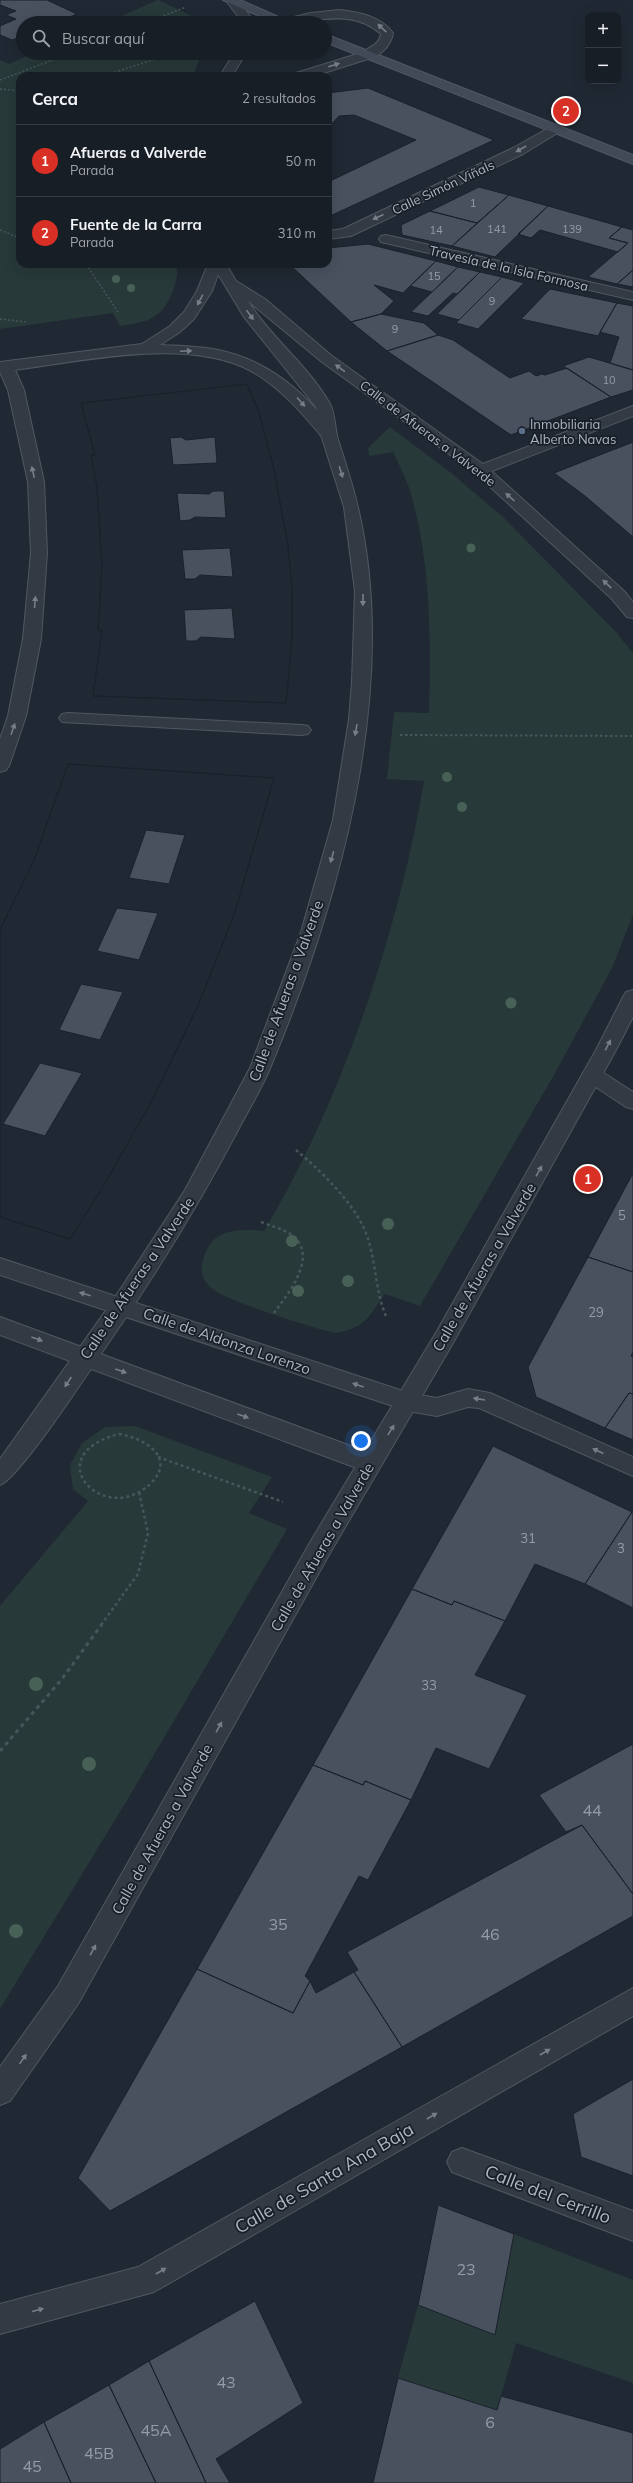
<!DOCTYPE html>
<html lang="es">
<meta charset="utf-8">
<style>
body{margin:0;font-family:Mulish,sans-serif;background:#21272e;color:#f1f3f6}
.controls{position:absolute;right:12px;top:12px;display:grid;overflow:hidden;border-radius:8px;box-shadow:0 4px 16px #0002}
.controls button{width:36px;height:36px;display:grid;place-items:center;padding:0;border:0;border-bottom:1px solid #363c43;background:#181e26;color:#f1f3f6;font:20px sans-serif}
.you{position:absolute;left:361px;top:1441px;width:14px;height:14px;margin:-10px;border:3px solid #fff;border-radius:50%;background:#1a73e8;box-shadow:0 0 0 6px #1a73e833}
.badge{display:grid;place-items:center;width:26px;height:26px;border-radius:50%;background:#d93025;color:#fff;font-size:13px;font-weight:700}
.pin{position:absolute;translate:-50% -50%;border:2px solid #fff;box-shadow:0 1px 4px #0006}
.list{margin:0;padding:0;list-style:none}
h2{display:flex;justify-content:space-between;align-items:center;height:52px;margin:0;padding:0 16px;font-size:17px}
h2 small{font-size:13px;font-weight:400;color:#9fa2a7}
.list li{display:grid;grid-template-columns:26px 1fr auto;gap:12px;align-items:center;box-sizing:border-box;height:72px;padding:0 16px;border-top:1px solid #363c43}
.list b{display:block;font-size:15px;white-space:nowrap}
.list p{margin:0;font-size:13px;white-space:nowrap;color:#9fa2a7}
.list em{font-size:13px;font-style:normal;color:#9fa2a7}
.icon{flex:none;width:22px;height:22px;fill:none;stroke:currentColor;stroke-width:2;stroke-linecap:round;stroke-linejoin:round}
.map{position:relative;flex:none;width:633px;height:2483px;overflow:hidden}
.search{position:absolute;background:#181e26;box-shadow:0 4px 16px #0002;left:16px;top:16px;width:316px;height:44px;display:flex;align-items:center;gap:10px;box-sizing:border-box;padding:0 14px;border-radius:22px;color:#9fa2a7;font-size:15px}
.panel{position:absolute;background:#181e26;box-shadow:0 4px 16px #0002;left:16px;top:72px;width:316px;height:196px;border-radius:12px}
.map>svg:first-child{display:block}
.green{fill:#28393a}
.building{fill:#49515f;stroke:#1b212b;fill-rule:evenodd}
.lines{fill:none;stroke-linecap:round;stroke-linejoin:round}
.service-casing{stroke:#515762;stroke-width:2}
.pedestrian-casing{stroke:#515762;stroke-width:2}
.minor-casing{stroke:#515762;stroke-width:2}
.tertiary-casing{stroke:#515762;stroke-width:2}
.secondary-casing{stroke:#515762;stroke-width:2}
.path-far3{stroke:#465659;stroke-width:1.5;stroke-dasharray:2 2;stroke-linecap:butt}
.path-far2{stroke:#465659;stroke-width:2;stroke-dasharray:2.5 2.5;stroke-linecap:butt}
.path-far1{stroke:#465659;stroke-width:2.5;stroke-dasharray:3 3;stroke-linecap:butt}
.path{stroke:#465659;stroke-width:3;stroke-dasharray:4 4;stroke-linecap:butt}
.service{fill:#343a44;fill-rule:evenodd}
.pedestrian{fill:#343a44;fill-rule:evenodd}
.minor{fill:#343a44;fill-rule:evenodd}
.tertiary{fill:#343a44;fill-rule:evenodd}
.secondary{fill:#424957;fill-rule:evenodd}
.tree{fill:#486156}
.oneway{fill:#777d89}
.service-dot{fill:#5c6f8a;stroke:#191f29;stroke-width:1.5}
.labels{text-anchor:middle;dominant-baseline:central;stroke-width:3.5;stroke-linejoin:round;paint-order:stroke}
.far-number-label{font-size:11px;fill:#959ba8}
.far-street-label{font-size:13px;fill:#aeb4c1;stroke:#191f29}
.far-poi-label{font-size:13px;fill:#aeb4c1;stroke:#191f29;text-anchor:start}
.number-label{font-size:13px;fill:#959ba8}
.street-label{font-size:15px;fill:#aeb4c1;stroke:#191f29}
.near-number-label{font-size:16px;fill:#959ba8}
.near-street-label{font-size:18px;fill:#aeb4c1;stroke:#191f29}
</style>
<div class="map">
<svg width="633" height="2483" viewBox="0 0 633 2483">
<rect width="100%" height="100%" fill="#202833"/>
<path class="green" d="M158,0l34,16 8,7h-95z
M34,53h168l-9,23h-173v188h155c4,8 1,16 -1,24 -11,30 -24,34 -54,38l-7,-13 -113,16v-269l9,4z
M390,427l60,45 53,45 113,115 17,21v262l-21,53 -58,107 -134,231 -35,-12c-17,23 -19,34 -50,39 -21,-5 -113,-33 -125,-46 -13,-13 -9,-26 -1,-41 10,-18 38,-17 55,-15 78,-130 135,-301 160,-450l-37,-2 7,-67 35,1c2,-72 2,-149 -18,-219 -4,-14 -12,-29 -18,-42l-24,4 -1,-8z
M135,1426l137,51 -23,36 38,16 -158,268 -129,212v-403l88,-105 -15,-12 -3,-24 12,-22 23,-16z
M514,2234l119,46v103l-117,-40 -19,67 -99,-32 20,-73 77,30z"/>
<path class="building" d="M0,0h47l30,14 -22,9h-32v13l-11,4 -12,-5v-9l16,-7 -10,-4 10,-4 -16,-6z
M368,88l126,52 -166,77v-35l88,-42 -62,-25 -15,1 -11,12v-35z
M479,187l30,8 -32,28 -47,-12z
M509,195l39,11 -53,51 -43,-11z
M548,206l74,21 -13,11 19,5 -10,9 -78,-22 -9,8 -13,-4z
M430,211l47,12 -25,23 -50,-11 -1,-10z
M622,227l11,3v40l-16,14 -29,-7 40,-34 -19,-5z
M368,244l68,17 -33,32 -29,-8 20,16 -13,13 -30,8 -62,-58h39v-16z
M436,261l22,6 -26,25 -22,-6z
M458,267l22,5 -23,22 -4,-1 -25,23 -17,-4z
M633,270v17l-16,-3z
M480,272l22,5 -43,43 -22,-6z
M502,277l22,6 -46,46 -22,-6z
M550,289l67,14 -19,33 -77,-17z
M617,303l16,3v64l-23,-7 9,-26 -19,-5z
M381,314l43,9 14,12 -51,16 -36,-29z
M438,335l15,5 57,38 19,-7 7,5 6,-2 3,1 22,-7 44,29 -100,38 -124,-84z
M589,357l44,13v20l-22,7 -48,-31z
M247,384l12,29 15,56 14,77 4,44v48l-6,65 -193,-7 9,-66h-4l4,-64 -5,-78 -6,-33h4l-14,-52zM181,437l5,3 29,-3 2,26 -44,2 -3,-27zM213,491h11l2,27 -31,-1 -5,3 -10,1 -3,-28 32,1zM230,548l3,29 -33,-2 -5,4h-10l-3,-29zM232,608l3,31 -34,-2 -5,4h-10l-2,-31z
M247,384l12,29 15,56 14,77 4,44v48l-6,65 -193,-7 9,-66h-4l4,-64 -5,-78 -6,-33h4l-14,-52z
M633,442v95l-48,-41 -31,-23z
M68,764l206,14 -40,137 -37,93 -46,94 -47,83 -34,54 -70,-22v-287l34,-70zM146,830l39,5 -16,49 -40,-6zM117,908l41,5 -19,47 -42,-9zM81,984l42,8 -23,48 -41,-10zM40,1063l42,10 -37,63 -42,-12z
M68,764l206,14 -40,137 -37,93 -46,94 -47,83 -34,54 -70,-22v-287l34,-70z
M633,1173v99l-45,-15z
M588,1257l45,15v80l-2,4 2,1v37l-4,-1 -24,35 -69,-31 -8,-30z
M629,1393l4,1v46l-28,-12z
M493,1446l139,66 -47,72 -50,-20 -30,57 -51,-20 -2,4 -40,-16z
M632,1512h1v96l-48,-24z
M412,1589l40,16 2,-4 51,20 -30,54 52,20 -38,74 -53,-21 -25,52 -46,-19 -2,4 -50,-20z
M633,1744v150l-51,-69 -16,7 -27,-37z
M313,1765l50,20 2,-4 46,19 -43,80 -9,-4 -54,100 5,5 -17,32 -96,-44z
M582,1825l51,69v22l-231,131 -48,-75 4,-2 -11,-18z
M197,1969l96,44 17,-32 6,12 38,-21 48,75 -292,164 -32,-33z
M633,2079v97l-52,-19 -8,-43z
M438,2205l76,29 -19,101 -77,-30z
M255,2301l48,102 -87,56 14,24h-24l-57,-122z
M149,2361l53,113 4,9h-50l-47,-98z
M398,2378l99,32 4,-14 132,37v50h-260z
M109,2385l47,98h-85l-27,-61z
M44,2422l27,61h-71v-34z"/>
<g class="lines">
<defs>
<path id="service" d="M339,10c19,2 42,6 54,23 -2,13 -16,28 -30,25l-2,-3c6,-9 18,-8 20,-21 -31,-27 -66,-11 -102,-11l2,-3 30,-7z"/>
<path id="pedestrian" d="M68,713l234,12 6,1 3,4 -3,4 -6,1 -240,-13 -3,-4 3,-4z
M462,2148l171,63v30l-181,-69 -5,-10 5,-10z"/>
<path id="minor" d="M228,0h10l17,23h-12l-16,-21z
M554,125l7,4 -2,3 -36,22 -172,82 -23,3v-8l15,-2 170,-81z
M386,235l247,57v8l-252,-58 -2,-3 2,-3z
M208,264h14l-10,27 -18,28 -14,13 -20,13c19,1 39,1 58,5 50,10 90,44 119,85l-2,3h-12c-21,-25 -43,-51 -72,-67 -63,-34 -168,-10 -236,-1l9,20 20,92 3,71 -6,86 -15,77 -17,50 -3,4 -6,2v-33l8,-23 15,-77 8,-86 -3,-71 -20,-92 -8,-18v-10l142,-18 28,-18 14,-14 13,-21z
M633,406v10l-146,57 -6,2 -8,-5 2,-3z
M592,1068l7,2 34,22v17l-7,-2 -41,-27 -3,-5 3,-5z
M0,1258l409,135 28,5 31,-9 22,4 143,64v19l-154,-68 -11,-1 -31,9 -29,-5 -408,-136z
M0,1317l378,139 4,7 -4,7 -8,2 -8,-2 -362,-135z
M633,1988v28l-479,276 -154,42v-30l138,-37z"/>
<path id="tertiary" d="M367,51l4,1 2,3 -2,3 -57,18h-19l1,-3z
M234,53h12l-14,23h-12z
M212,264h14l10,17 29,18 67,57 155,111 137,124 9,11v16l-6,-1 -15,-18 -137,-126 -153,-111 -74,-61c23,37 61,65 82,103 5,10 5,22 7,32 3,11 7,21 10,32 62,189 -2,420 -76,598 -9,22 -22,43 -33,64 -35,67 -74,131 -116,193 -19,27 -101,155 -122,162v-26l114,-160 71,-109 65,-122 51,-136 32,-112 16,-101 3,-37 3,-91 -11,-84 -23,-72 -5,-28 -72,-90z
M633,990v27l-17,33 -163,293 -123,210 -252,451 -68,97 -10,4v-38l58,-81 254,-447 125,-208 159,-281 27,-53 3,-5z"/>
<path id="secondary" d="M223,0h17l52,23h-17z
M325,34l308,121v9l-308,-122z"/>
</defs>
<use href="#service" class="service-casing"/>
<use href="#pedestrian" class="pedestrian-casing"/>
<use href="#minor" class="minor-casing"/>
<use href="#tertiary" class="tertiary-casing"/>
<use href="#secondary" class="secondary-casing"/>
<path class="path-far3" d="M145,23l41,-16
M103,76l71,-23
M0,80l71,-27
M0,89l20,2
M0,230l20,8
M81,264l7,3 30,45
M0,319l27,3"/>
<path class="path-far2" d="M400,735l233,1"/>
<path class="path-far1" d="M296,1150c26,22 64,58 73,92 7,24 7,51 17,74
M261,1222c12,5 25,7 34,16 22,21 -8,57 -21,75
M119,1434c21,3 57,21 34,47 -46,50 -119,-25 -34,-47z
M158,1457l125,45
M101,1625l37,-51 10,-41 -9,-41"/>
<path class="path" d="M0,1751l62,-72 40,-55"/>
<use href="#service" class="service"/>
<use href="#pedestrian" class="pedestrian"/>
<use href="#minor" class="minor"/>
<use href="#tertiary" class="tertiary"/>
<use href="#secondary" class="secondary"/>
</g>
<g class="tree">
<circle cx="116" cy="279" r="4"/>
<circle cx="131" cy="288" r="4"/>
<circle cx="471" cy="548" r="4.5"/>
<circle cx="447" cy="777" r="5"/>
<circle cx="462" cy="807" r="5"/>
<circle cx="511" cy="1003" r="5.5"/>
<circle cx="388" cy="1224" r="6"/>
<circle cx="292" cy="1241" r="6"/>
<circle cx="348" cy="1281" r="6"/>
<circle cx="298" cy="1291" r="6"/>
<circle cx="36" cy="1684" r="7"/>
<circle cx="89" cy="1764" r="7"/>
<circle cx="16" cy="1931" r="7"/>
</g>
<defs><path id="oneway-solid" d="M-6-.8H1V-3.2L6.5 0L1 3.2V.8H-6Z"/></defs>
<g class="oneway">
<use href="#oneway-solid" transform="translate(382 28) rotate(-137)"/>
<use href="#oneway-solid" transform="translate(334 65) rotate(-17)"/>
<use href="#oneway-solid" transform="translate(521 149) rotate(150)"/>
<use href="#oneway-solid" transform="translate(378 217) rotate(155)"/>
<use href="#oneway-solid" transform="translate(200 300) rotate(118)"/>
<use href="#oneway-solid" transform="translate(250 315) rotate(54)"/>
<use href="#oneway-solid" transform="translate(186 351) rotate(-2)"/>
<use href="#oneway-solid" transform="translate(340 368) rotate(-144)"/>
<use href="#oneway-solid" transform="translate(301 402) rotate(49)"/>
<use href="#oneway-solid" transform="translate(33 472) rotate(-102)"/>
<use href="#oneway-solid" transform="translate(341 472) rotate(73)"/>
<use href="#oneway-solid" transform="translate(510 497) rotate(-138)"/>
<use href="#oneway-solid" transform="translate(607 584) rotate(-137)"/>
<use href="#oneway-solid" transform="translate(363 600) rotate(91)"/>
<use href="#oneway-solid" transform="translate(35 602) rotate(-85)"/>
<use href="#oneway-solid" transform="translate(13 729) rotate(-71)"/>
<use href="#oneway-solid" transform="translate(356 730) rotate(100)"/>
<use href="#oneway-solid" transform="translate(332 857) rotate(106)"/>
<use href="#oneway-solid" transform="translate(608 1045) rotate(-63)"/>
<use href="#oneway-solid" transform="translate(539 1171) rotate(-61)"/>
<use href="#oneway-solid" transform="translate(85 1294) rotate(-164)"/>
<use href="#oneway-solid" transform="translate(37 1339) rotate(20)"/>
<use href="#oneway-solid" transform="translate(121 1371) rotate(20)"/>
<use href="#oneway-solid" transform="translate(68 1382) rotate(124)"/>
<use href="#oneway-solid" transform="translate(358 1385) rotate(-161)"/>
<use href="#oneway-solid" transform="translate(479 1399) rotate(-171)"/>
<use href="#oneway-solid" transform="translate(243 1416) rotate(20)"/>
<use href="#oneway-solid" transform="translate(391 1430) rotate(-58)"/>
<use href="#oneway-solid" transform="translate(598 1451) rotate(-155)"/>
<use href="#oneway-solid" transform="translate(219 1727) rotate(-61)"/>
<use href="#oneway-solid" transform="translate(93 1950) rotate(-61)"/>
<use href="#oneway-solid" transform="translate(545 2052) rotate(-30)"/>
<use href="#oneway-solid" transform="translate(23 2059) rotate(-55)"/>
<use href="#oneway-solid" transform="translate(432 2116) rotate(-30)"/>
<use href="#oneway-solid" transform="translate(161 2271) rotate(-30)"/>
<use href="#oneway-solid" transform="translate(38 2310) rotate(-15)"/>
</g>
<circle class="service-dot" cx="522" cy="431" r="4"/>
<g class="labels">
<g class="far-number-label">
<text x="473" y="203">1</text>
<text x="497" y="229">141</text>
<text x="572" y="229">139</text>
<text x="436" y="230">14</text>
<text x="434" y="276">15</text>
<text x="492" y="301">9</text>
<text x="395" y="329">9</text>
<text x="609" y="380">10</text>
</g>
<g class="far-street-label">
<text transform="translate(443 187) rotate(-25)">Calle Simón Viñals</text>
<text transform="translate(509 268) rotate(13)">Travesía de la Isla Formosa</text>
<text transform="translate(428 433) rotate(37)">Calle de Afueras a Valverde</text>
</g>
<g class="far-poi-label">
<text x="530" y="424">Inmobiliaria<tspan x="530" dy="15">Alberto Navas</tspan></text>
</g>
<g class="number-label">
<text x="622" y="1215">5</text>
<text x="596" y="1312">29</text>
<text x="528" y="1538">31</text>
<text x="621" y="1548">3</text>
<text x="429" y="1685">33</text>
</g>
<g class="street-label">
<text transform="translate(286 991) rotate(-70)">Calle de Afueras a Valverde</text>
<text transform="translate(484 1267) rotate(-60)">Calle de Afueras a Valverde</text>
<text transform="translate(137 1278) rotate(-56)">Calle de Afueras a Valverde</text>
<text transform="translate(227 1341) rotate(19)">Calle de Aldonza Lorenzo</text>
<text transform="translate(322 1547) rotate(-60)">Calle de Afueras a Valverde</text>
<text transform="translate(162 1829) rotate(-61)">Calle de Afueras a Valverde</text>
</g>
<g class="near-number-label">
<text x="592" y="1810">44</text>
<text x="278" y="1924">35</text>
<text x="490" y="1934">46</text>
<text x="466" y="2269">23</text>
<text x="226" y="2382">43</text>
<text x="490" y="2422">6</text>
<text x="156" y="2430">45A</text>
<text x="99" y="2453">45B</text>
<text x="32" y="2466">45</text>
</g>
<g class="near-street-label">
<text transform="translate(324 2178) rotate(-30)">Calle de Santa Ana Baja</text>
<text transform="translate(548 2194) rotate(21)">Calle del Cerrillo</text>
</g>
</g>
</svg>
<div class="controls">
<button>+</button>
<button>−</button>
</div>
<div class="you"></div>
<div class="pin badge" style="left:588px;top:1179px">1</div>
<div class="pin badge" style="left:566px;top:111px">2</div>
<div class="search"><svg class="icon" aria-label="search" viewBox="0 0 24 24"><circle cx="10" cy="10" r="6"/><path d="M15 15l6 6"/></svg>Buscar aquí</div>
<section class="panel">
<h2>Cerca<small>2 resultados</small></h2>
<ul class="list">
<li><span class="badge">1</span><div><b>Afueras a Valverde</b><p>Parada</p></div><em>50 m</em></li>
<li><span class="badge">2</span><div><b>Fuente de la Carra</b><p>Parada</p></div><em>310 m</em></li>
</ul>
</section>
</div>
